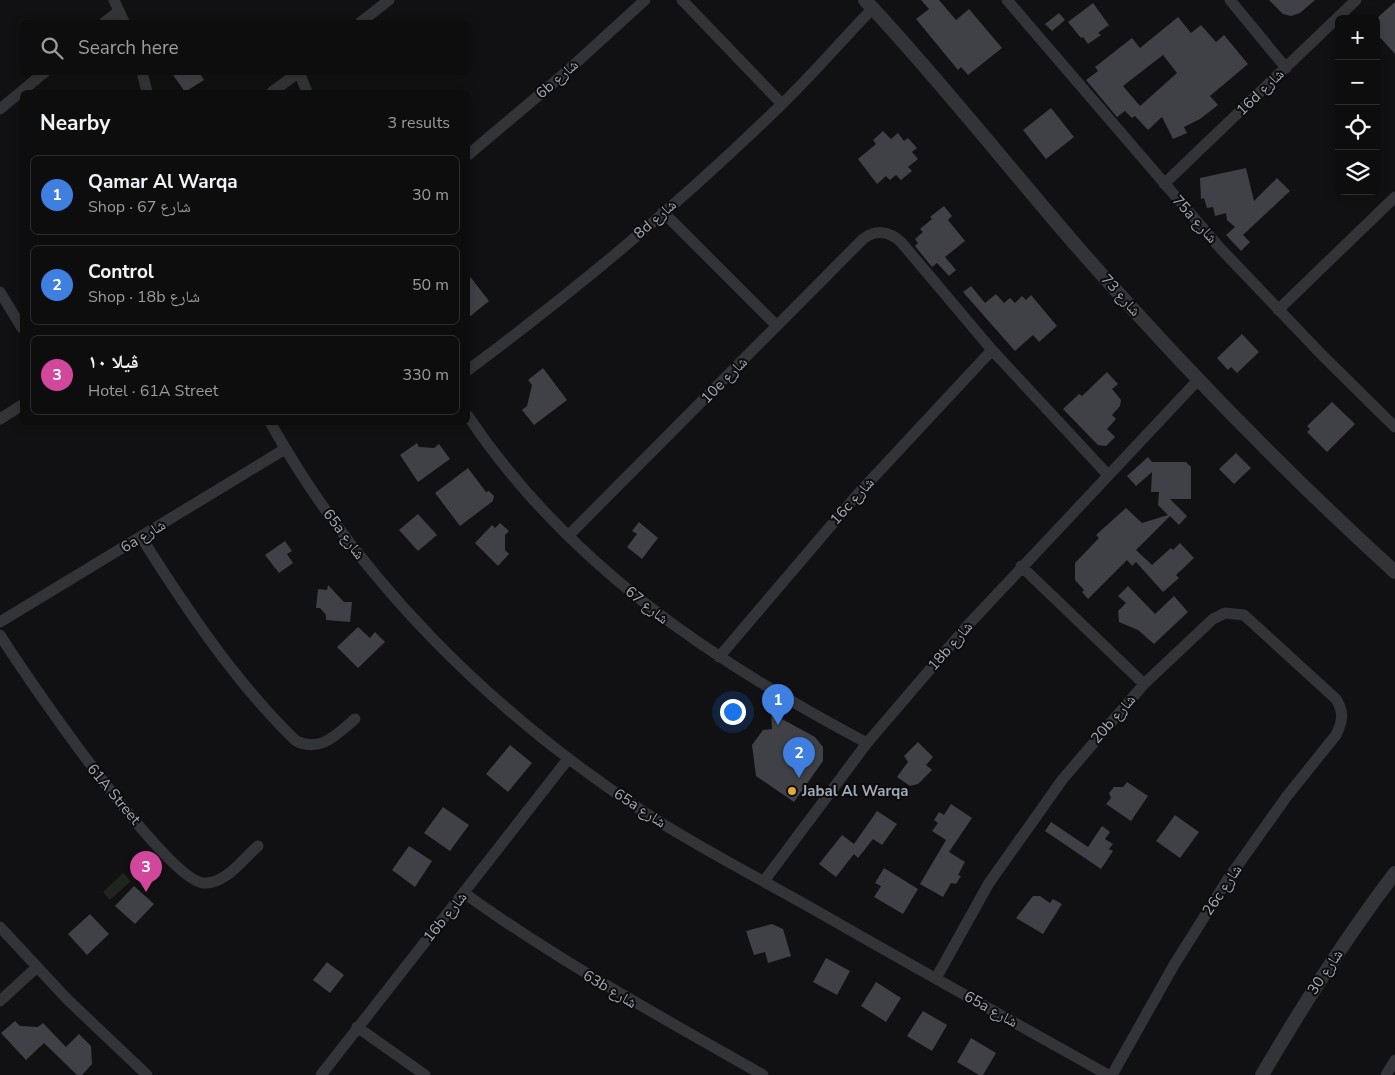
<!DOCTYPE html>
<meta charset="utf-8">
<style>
body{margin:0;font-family:"Nunito Sans","Noto Naskh Arabic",sans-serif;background:#1b1b1c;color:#f1f3f6}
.controls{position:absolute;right:15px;top:15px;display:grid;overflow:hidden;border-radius:8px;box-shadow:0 2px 12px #0003}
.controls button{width:45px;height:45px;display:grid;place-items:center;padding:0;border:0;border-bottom:1px solid #2d2d2e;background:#0d0d0e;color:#f1f3f6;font:25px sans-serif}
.you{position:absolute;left:732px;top:711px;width:18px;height:18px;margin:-12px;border:4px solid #fff;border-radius:50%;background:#1a73e8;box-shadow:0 0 0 8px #1a73e833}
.badge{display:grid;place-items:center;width:32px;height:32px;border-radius:50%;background:#1a73e8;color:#fff;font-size:16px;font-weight:700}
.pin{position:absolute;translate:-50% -41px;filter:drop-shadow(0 1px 2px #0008)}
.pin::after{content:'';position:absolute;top:26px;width:18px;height:15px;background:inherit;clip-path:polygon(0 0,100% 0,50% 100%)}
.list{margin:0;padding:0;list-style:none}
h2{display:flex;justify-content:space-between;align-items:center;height:65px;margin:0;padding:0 20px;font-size:21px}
h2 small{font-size:16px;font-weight:400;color:#9a9c9e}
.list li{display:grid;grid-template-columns:32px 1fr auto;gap:15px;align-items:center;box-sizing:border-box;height:80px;margin:0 10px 10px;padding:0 10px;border:1px solid #2d2d2e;border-radius:8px}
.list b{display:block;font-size:19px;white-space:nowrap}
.list p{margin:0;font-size:16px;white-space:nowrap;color:#9a9c9e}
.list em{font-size:16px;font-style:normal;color:#9a9c9e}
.icon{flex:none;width:28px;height:28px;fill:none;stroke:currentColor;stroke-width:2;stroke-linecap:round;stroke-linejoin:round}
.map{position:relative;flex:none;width:1395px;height:1075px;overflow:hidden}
.search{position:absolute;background:#0d0d0e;box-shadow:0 2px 12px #0003;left:20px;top:20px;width:450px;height:55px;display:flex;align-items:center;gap:12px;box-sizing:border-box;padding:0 18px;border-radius:8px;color:#9a9c9e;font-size:19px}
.panel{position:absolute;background:#0d0d0e;box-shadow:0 2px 12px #0003;left:20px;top:90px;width:450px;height:335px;border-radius:8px}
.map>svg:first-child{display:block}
.green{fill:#1e251f}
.building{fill:#404146;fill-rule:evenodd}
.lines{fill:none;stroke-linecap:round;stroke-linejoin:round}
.minor{stroke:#333437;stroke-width:11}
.tertiary{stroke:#333437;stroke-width:14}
.poi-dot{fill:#e4a738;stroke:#0c0c0e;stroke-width:2}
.labels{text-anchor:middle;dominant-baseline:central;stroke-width:4;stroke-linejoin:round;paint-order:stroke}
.street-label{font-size:15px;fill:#a4a9b2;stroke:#0c0c0e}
.poi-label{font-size:15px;font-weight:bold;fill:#a4a9b2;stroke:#0c0c0e;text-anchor:start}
</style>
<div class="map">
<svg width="1395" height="1075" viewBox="0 0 1395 1075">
<rect width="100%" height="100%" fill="#111113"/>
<path class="green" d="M123,873l8,8 -21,19 -7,-8z"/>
<path class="building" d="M921,0h18l17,20 13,-11 33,39 -34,27 -7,-8 -3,3 -42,-51 13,-10z
M1269,0h46l-15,13 -9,3 -8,-2z
M1395,2v52l-19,-21v-14z
M1093,3l16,22 -11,8 3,2 -13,9 -5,-7 -2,1 -13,-16z
M1059,13l6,7 -13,11 -7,-7z
M1178,17l13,16 10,-8 15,17 8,-7 24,29 -38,32 8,9 -18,14 -16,8 3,6 -14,6 -11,-22 -14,13 -13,-14 -3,2 -7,-7 -8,6 -31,-37 12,-9 -3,-4 37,-29 8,10zM1163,55l14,18 -37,33 -17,-20z
M171,72h28l5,8 -19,12z
M1051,108l23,29 -28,22 -23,-29z
M883,131l8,8 7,-6 6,8 4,-3 9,10 -5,4 6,7 -10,8 4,4 -11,9 -5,-5 -6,5 -4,-4 -9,8 -19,-25 18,-15 -3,-4z
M1246,168l8,33 23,-23 13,13 -47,44 7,7 -9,9 -15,-16 9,-8 -8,-7 -1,-7 -11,3 -2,-9 -6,1 -3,-10 -3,1 -1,-21z
M944,206l8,10 -4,4 17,21 -20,16 11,13 -7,6 -12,-13 -5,4 -17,-21 3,-3 -3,-4 8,-7 -3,-3 12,-10 -2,-2z
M468,274l21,27 -21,17z
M971,286l14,17 11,-9 8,9 6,-5 5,5 7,-7 4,4 5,-5 26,31 -18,16 -6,-7 -18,16 -52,-59z
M1242,334l17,18 -22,21 -6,-6 -3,3 -11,-12z
M543,368l24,32 -33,25 -12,-15 5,-4 5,-21 -4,-5z
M1107,372l11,12 -6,5 9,11 -1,6 -8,9 4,4 -9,10 8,8 -9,9 -8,-1 -35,-36 16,-15 3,2z
M1332,402l23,22 -28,28 -20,-20 3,-3 -3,-3z
M417,443l2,4 15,1 5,-4 11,15 -32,23 -18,-27z
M1236,453l15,15 -17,16 -15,-15z
M1148,457l4,5h34l5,5v32h-21l17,17 -8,9 -9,-9 -34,34 16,15 19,-17 2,2 7,-7 14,15 -18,17 3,3 -16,14 -27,-30 -4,4 -5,-6 -39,39 -6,-7 2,-2 -9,-10v-17l24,-25 -3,-3 30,-27 16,15 26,-8 -10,-10 1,-13h-8l1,-20 -16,14 -9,-10z
M468,468l18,24 3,-1 5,5 -1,5 -33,25 -25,-33z
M418,514l19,21 -19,16 -19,-21z
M639,522l19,16 -16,21 -15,-12 10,-13 -5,-3z
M500,523l9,8 -4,4v15l4,4 -11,12 -23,-23 17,-18 3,3z
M285,541l7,10 -5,3 6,9 -14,10 -14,-18z
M328,585l16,17h8l-2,20 -24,-2v-5l-6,-7h-4l2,-19 9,1z
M1128,586l27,28 19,-18 14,16 -34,32 -16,-14 -19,-8 -1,-11 8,-8 -8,-7z
M358,627l12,11 5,-6 10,10 -27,26 -21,-21z
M771,713l44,24 8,10v14l-29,41 -38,-26 -4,-31 11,-15 9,-1z
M918,742l15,15 -7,8 6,5 -14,14 -8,2 -13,-9 11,-15 -4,-6z
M510,745l22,18 -24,29 -22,-18z
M1127,782l21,14 -17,25 -25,-17 5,-6 -2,-5 5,-6h9z
M951,804l21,14 -23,34 16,10 -7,13 3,1 -5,8 -5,-1 -8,14 -23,-13 26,-44 -14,-9 6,-8 -4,-3 5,-8 5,3z
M443,807l26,18 -19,26 -26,-18z
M877,811l20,13 -15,21 -9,-6 -15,19 -4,-4 -18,23 -17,-13 23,-29 12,9z
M1175,815l24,17 -19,26 -24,-17z
M1051,822l37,25 14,-21 8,6 -5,7 8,5 -4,5 4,2 -12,18 -56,-38z
M409,846l23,15 -17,26 -23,-17z
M884,868l34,21 -15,25 -29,-17 7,-11 -6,-3z
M134,886l20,18 -19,20 -20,-18z
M1033,896h7l10,7 3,-4 9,5 -19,30 -27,-16z
M90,914l19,20 -22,21 -19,-21z
M772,924l11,5 8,27 -23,7 -3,-11 -11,3 -8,-24z
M826,958l24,13 -13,24 -24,-13z
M327,962l17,13 -14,18 -17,-13z
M876,982l25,16 -15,24 -25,-16z
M923,1011l24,14 -15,26 -25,-15z
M15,1021l5,5 18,1 5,-4 23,24 13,-13 12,12 1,18 -10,11h-5l-33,-32 -18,17 -25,-27z
M971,1038l25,15 -13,22h-4l-22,-13z"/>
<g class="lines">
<path class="minor" d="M114,0l10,22
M682,0l100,104
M1007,0l213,248 102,107 73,72
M1230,0l56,68
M105,22l14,-11
M361,22l28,-22
M142,72l5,20
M299,72l8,20
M272,92l27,-20
M0,109l45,-37
M468,155l97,-82 80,-73
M1164,184l192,-184
M663,212l114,114
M0,292l22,36
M1278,310l117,-113
M468,370c109,-81 216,-170 314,-266 32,-31 60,-64 91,-96
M468,416c99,148 244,245 399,327
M0,419l22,-14
M270,422c89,159 221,289 371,388 56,37 116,67 174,100 97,56 195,110 293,165
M569,535l294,-296c13,-10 26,-8 38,3l91,108 116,125
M141,537c45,71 94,145 155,204 25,12 41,-7 59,-22
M1021,566l123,118
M0,622l285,-173
M0,635c25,40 165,244 203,248 22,2 40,-24 55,-37
M719,657l138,-162 135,-145
M764,881l103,-138 101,-118 230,-245
M464,893c96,69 197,124 299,182
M0,927l67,72 80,76
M936,978l53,-95 73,-103 82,-96 69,-65 12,-6 19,2 92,84c8,13 7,22 0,36l-49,61 -59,83 -54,86 -62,110
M0,1001l37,-34
M357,1027l68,48
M321,1075l247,-316
M1386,1075l9,-15"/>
<path class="tertiary" d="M865,0c75,80 143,167 215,250 99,113 204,221 315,322
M1262,1075c41,-70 84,-138 133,-202"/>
</g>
<circle class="poi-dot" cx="792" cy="791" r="5"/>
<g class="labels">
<g class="street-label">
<text transform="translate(557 79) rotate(-41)">6b شارع</text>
<text transform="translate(1260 92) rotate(-44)">16d شارع</text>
<text transform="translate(655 219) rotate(-41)">8d شارع</text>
<text transform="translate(1195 219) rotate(48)">75a شارع</text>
<text transform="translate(1121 295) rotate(48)">شارع 73</text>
<text transform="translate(724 380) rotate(-45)">10e شارع</text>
<text transform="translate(852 501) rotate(-48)">16c شارع</text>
<text transform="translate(344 534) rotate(53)">65a شارع</text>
<text transform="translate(143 536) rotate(-31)">6a شارع</text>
<text transform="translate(647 605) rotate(39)">شارع 67</text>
<text transform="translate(950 646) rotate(-49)">18b شارع</text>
<text transform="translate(1113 719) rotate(-49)">20b شارع</text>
<text transform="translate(114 794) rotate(50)">61A Street</text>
<text transform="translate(640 808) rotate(33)">65a شارع</text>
<text transform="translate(1222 890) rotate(-56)">26c شارع</text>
<text transform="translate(445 917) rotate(-51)">16b شارع</text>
<text transform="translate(1325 972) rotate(-56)">شارع 30</text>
<text transform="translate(610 989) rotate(31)">63b شارع</text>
<text transform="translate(991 1009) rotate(29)">65a شارع</text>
</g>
<g class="poi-label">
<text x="802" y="791">Jabal Al Warqa</text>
</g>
</g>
</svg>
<div class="controls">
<button>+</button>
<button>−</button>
<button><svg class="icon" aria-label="locate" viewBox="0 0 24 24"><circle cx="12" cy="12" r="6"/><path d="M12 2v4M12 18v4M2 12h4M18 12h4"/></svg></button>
<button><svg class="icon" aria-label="layers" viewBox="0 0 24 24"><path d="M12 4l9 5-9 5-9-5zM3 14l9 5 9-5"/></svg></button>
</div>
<div class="you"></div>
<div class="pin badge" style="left:778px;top:725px;background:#3f7fe0">1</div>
<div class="pin badge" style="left:799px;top:778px;background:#3f7fe0">2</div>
<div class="pin badge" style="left:146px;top:892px;background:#d1479c">3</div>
<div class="search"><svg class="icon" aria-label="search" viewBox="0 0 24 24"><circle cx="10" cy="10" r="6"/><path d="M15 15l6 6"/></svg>Search here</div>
<section class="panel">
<h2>Nearby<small>3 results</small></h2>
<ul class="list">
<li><span class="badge" style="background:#3f7fe0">1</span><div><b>Qamar Al Warqa</b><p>Shop · شارع 67</p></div><em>30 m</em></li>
<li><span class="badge" style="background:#3f7fe0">2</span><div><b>Control</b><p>Shop · 18b شارع</p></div><em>50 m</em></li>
<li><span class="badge" style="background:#d1479c">3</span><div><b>ڤيلا ١٠</b><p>Hotel · 61A Street</p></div><em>330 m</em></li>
</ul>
</section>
</div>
